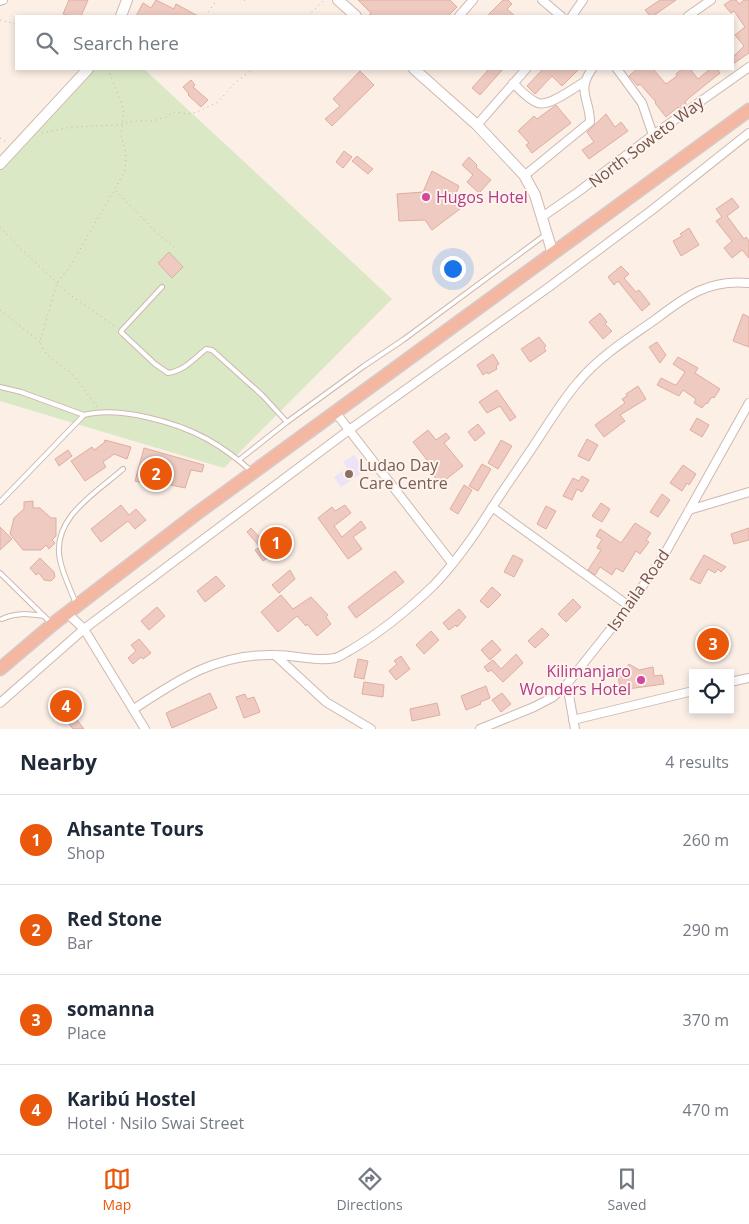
<!DOCTYPE html>
<meta charset="utf-8">
<style>
body{margin:0;font-family:"Open Sans",sans-serif;background:#f2f2f3;color:#1f2937}
.controls{position:absolute;right:15px;bottom:15px;display:grid;overflow:hidden;border-radius:0px;box-shadow:0 2px 8px #0003}
.controls button{width:45px;height:45px;display:grid;place-items:center;padding:0;border:0;border-bottom:1px solid #e0e1e3;background:#fff;color:#1f2937;font:25px sans-serif}
.you{position:absolute;left:452px;top:268px;width:18px;height:18px;margin:-12px;border:4px solid #fff;border-radius:50%;background:#1a73e8;box-shadow:0 0 0 8px #1a73e833}
.badge{display:grid;place-items:center;width:32px;height:32px;border-radius:50%;background:#ea580c;color:#fff;font-size:16px;font-weight:700}
.pin{position:absolute;translate:-50% -50%;border:2px solid #fff;box-shadow:0 1px 5px #0006}
.list{margin:0;padding:0;list-style:none}
h2{display:flex;justify-content:space-between;align-items:center;height:65px;margin:0;padding:0 20px;font-size:21px}
h2 small{font-size:16px;font-weight:400;color:#747a83}
.list li{display:grid;grid-template-columns:32px 1fr auto;gap:15px;align-items:center;box-sizing:border-box;height:90px;padding:0 20px;border-top:1px solid #e0e1e3}
.list b{display:block;font-size:19px;white-space:nowrap}
.list p{margin:0;font-size:16px;white-space:nowrap;color:#747a83}
.list em{font-size:16px;font-style:normal;color:#747a83}
.icon{flex:none;width:28px;height:28px;fill:none;stroke:currentColor;stroke-width:2;stroke-linecap:round;stroke-linejoin:round}
.map{position:relative;flex:none;width:749px;height:729px;overflow:hidden}
.search{position:absolute;background:#fff;box-shadow:0 2px 8px #0003;left:15px;right:15px;top:15px;height:55px;display:flex;align-items:center;gap:12px;box-sizing:border-box;padding:0 18px;border-radius:0px;color:#747a83;font-size:19px}
.sheet{height:425px;background:#fff}
nav{display:flex;justify-content:space-around;align-items:center;box-sizing:border-box;height:70px;border-top:1px solid #e0e1e3;background:#fff;font-size:14px;color:#747a83}
nav a{display:grid;justify-items:center;gap:2px}
nav .on{color:#ea580c}
.map>svg:first-child{display:block}
.education{fill:#ece3f7}
.green{fill:#dae8c6}
.building{fill:#efcac0;stroke:#e0ada1}
.lines{fill:none;stroke-linecap:round;stroke-linejoin:round}
.service-casing{stroke:#ceb8b0;stroke-width:6}
.minor-casing{stroke:#ceb8b0;stroke-width:10}
.secondary-casing{stroke:#d1b7ae;stroke-width:12}
.trunk-casing{stroke:#d5cbca;stroke-width:15}
.path{stroke:#d3ada3;stroke-width:1;stroke-dasharray:1 4;stroke-linecap:butt}
.service{stroke:#fff;stroke-width:4}
.minor{stroke:#fff;stroke-width:8}
.secondary{stroke:#fff;stroke-width:10}
.trunk{stroke:#f3b7a2;stroke-width:12}
.hotel-dot{fill:#d1479c;stroke:#fef4ed;stroke-width:2}
.education-dot{fill:#8d6e63;stroke:#fef4ed;stroke-width:2}
.labels{text-anchor:middle;dominant-baseline:central;stroke-width:4;stroke-linejoin:round;paint-order:stroke}
.street-label{font-size:16px;fill:#73534d;stroke:#fef4ed}
.hotel-label{font-size:16px;fill:#b23c85;stroke:#fef4ed;text-anchor:start}
.education-label{font-size:16px;fill:#785e54;stroke:#fef4ed;text-anchor:start}
</style>
<div class="map">
<svg width="749" height="729" viewBox="0 0 749 729">
<rect width="100%" height="100%" fill="#fbefe6"/>
<path class="education" d="M354,455l11,16 -24,16 -7,-10 13,-9 -4,-6z"/>
<path class="green" d="M95,69h49l248,230 -168,169 -224,-67v-231z"/>
<path class="building" d="M69,0h19l-7,16h-12l-6,-2z
M156,0l18,9 2,-5 22,12h-62l7,-13 8,5z
M358,0h92l7,7 -9,9h-80l3,-3z
M503,0h5l4,4 -5,5 8,7h-28z
M660,0h16l-23,16h-3l-5,-6z
M731,0h5l3,4 5,-4h5v53l-16,11v-7l11,-11 -9,-11 10,-8 -11,-16 -3,2 -7,-8z
M489,69h14l-23,26 -8,-7z
M543,69h36l-17,17 -10,-10 -17,18 -8,-8z
M637,69h16l13,15 11,-8 -1,-2 6,-5h8l8,10 12,-10h7l3,4 -31,25 -4,4 1,2 -6,5 -2,-2 -12,10 -11,-14 1,-1 -16,-18 -2,2 -9,-10z
M360,71l14,14 -42,41 -7,-7 15,-13 -7,-7z
M191,80l4,5 -2,2 15,13 -7,7 -13,-12 1,-1 -6,-7z
M556,105l15,18 -39,30 -6,-8 3,-2 -11,-12 16,-15 3,3z
M606,114l9,13 6,-5 7,9 -39,28 -7,-9 12,-8 -7,-10z
M344,151l8,6 -9,11 -7,-6z
M357,156l16,13 -5,5 -16,-13z
M469,157l8,8 -1,2 15,13 -12,13 -12,-11 6,-7 -11,-10z
M432,171l27,15 -6,15 7,8 -28,21 -7,-10 -26,1 -2,-27 26,-2z
M732,198l7,9 -12,9 17,23 2,-2 3,4v17l-7,-8 -10,8 -8,-10 8,-7 -16,-20 6,-4 -6,-8z
M689,228l10,17 -18,11 -8,-15 9,-5 -2,-2z
M169,252l14,15 -11,11 -14,-15z
M621,266l8,8 -5,4 12,14 3,-2 11,14 -8,7 -24,-30 -4,4 -6,-8z
M600,313l7,9 -2,2 7,7 -9,8 -14,-17z
M743,314l6,3v30l-16,-6z
M539,337l7,9 -2,2 2,3 -16,11 -9,-13z
M657,342l9,13 -6,8 -11,-16z
M493,354l6,10 -3,2 1,3 -9,5 -1,-2 -4,3 -6,-10z
M678,357l20,11 -3,5 25,16 -6,9 -2,-1 -5,7 -1,-1 -4,5 -8,-5 2,-4 -13,-9 -4,6 -22,-11 4,-7 14,7 2,-1 8,-12 -12,-8z
M638,386l8,13 -26,16 5,6 -21,16 -9,-12 30,-22 -3,-4 5,-3 -1,-2z
M497,390l19,27 -6,4 -10,-15 -13,7 -8,-11z
M697,418l12,7 -7,12 -12,-7z
M478,424l7,9 -10,8 -7,-9z
M428,430l8,10 10,-7 4,5 -6,5 19,23 -23,18 -9,-12 4,-2 -22,-28z
M587,439l11,6 -9,16 -11,-5z
M105,440l26,7 -4,12 -13,-5 -11,8 3,5 -21,14 -14,-20 21,-14 2,3 10,-7z
M501,440l11,6 -14,23 -10,-6z
M144,448l60,17 -2,7 -11,-2 -6,18 -23,-5 -1,5 -26,-7z
M68,450l4,6 -13,10 -4,-7z
M482,464l9,5 -13,22 -9,-5z
M683,465l13,9 -7,11 -2,-2 -5,8 -12,-8z
M582,476l7,4 -7,12 -5,-3 -5,11 -9,-4 10,-18 6,3z
M464,485l8,5 -14,24 -8,-5z
M662,494l8,6 -12,17 -8,-5z
M33,501v7h7l11,10h5v18l-4,4 3,3 -6,6 -3,-4 -5,5h-18l-13,-16 4,-16 10,-9v-7z
M601,503l9,6 -8,13 -10,-6z
M121,505l8,10 7,-6 10,11 -11,9 -7,-8 -27,21 -10,-13z
M345,505l6,8 -17,13 8,11 19,-16 5,7 -13,9 9,12 -14,10 -30,-41 14,-11 3,4z
M546,506l10,5 -10,18 -9,-5z
M635,523l16,10 -5,7 3,2 -9,12 -4,-3 -13,21 -7,-4 -4,7 -12,-8 -5,8 -7,-5 13,-20 -4,-2 5,-9 -6,-3 4,-7 21,14z
M0,527l12,12 -12,11z
M251,528l13,14 12,-9 9,13 -22,15 -8,-11 5,-3 -13,-15z
M749,528v12l-15,4 -3,-10z
M513,555l10,5 -9,17 -10,-5z
M704,555l22,12 -5,5 -3,-3 -3,4 -7,-4 -8,15 -10,-5z
M40,558l14,14 1,5 -4,4 -7,-1 -5,-7 -3,2 -6,-7z
M290,570l5,9 -16,14 -7,-8z
M395,571l9,11 -48,36 -8,-11z
M216,576l9,10 -20,16 -8,-11z
M492,587l9,8 -13,13 -8,-7z
M281,595l12,14 18,-12 17,18 -2,2 5,7 -14,12 -10,-12 -1,2 -9,-10 -19,16 -17,-20z
M573,599l8,8 -15,15 -8,-8z
M157,607l8,9 -16,14 -8,-9z
M459,609l7,8 -9,10 -1,-2 -7,5 -6,-7z
M542,628l7,7 -14,13 -7,-7z
M431,631l8,9 -15,14 -8,-9z
M723,634l4,15 -10,2v3l-8,2v-2l-5,1 -4,-15z
M139,639l12,14 -8,6 -2,-2 -8,7 -5,-6 8,-7 -5,-6z
M492,640l9,10 -11,10 -9,-10z
M516,654l7,9 -20,19 -12,-12 -3,2 -4,-5 9,-7 8,9z
M401,656l9,13 -14,11 -7,-9 8,-7 -3,-3z
M358,659l10,2 -4,18 -10,-2z
M629,664l10,6 14,-3 1,9 8,-1 2,9 -44,6 -2,-16 5,-6 2,2z
M364,682l20,3 -1,12 -21,-3z
M486,686l4,12 -10,4 1,2 -15,6 -5,-14z
M210,693l7,15 -45,20 -6,-15z
M502,693l9,11 -10,8 -9,-12z
M245,694l2,5 7,-2 6,15 -16,6 -8,-21z
M72,695l5,6 -4,3 2,3 -5,4 14,18h-11l-10,-13 -2,2 -7,-9z
M437,703l3,12 -28,6 -2,-12z"/>
<g class="lines">
<defs>
<path id="service" d="M162,287l-40,43 -1,2 2,2 32,30 13,9c16,-2 26,-14 38,-24l6,1 50,45 25,27
M0,387l21,5 63,23
M239,460l48,-38 77,-56 39,-26 142,-105
M0,502l84,-87c35,-9 92,7 123,24 16,9 31,20 44,32
M0,573l51,50
M76,604c-5,-14 -13,-29 -16,-44 -9,-42 36,-67 63,-91
M2,619c14,-7 27,-5 42,-3"/>
<path id="minor" d="M542,0l19,16
M0,1l3,-1
M459,16l14,-16
M572,16l11,-16
M688,16l23,-16
M617,69l25,34 11,32
M513,83c7,7 16,17 25,20 11,4 36,-15 46,-21
M477,125l49,-56
M524,176l66,-54c0,-23 -14,-31 2,-53
M542,217l36,-25 75,-57 96,-68
M336,413l116,150
M492,507l137,99
M689,510l60,-18
M67,613l17,16 61,100
M275,655l51,47 45,27
M730,682l19,-4
M567,684l8,45
M0,703l84,-74 265,-199 200,-143 103,-77 97,-77
M134,709c46,-31 85,-56 142,-54 19,0 41,7 59,3 5,-1 10,-5 14,-7 31,-18 59,-41 85,-66 22,-23 40,-49 57,-76 16,-25 33,-48 49,-73 12,-18 24,-38 39,-55 21,-25 50,-43 77,-62 30,-23 53,-40 93,-36
M573,720l120,-29
M480,729l54,-22 19,-10 14,-13 62,-78 35,-51 85,-152"/>
<path id="secondary" d="M338,0l18,16
M121,16l6,-16
M414,69l63,56 47,50 11,20 18,59
M0,164l88,-95"/>
<path id="trunk" d="M0,669l53,-45 143,-110 553,-404"/>
</defs>
<use href="#service" class="service-casing"/>
<use href="#minor" class="minor-casing"/>
<use href="#secondary" class="secondary-casing"/>
<use href="#trunk" class="trunk-casing"/>
<path class="path" d="M244,0l4,3
M205,16l12,-16
M308,16l16,-16
M0,20l16,4
M42,133l30,-6 47,-2 15,-4h19l13,-4 9,-5 13,2 9,-2 21,-10 17,-19 18,-14
M0,138l8,5
M116,191l41,42 17,14
M0,227l20,21 49,46 47,33
M0,310l40,32
M97,407c-8,-10 -15,-22 -24,-31 -10,-12 -29,-18 -33,-34l17,-59 14,-18 54,-94 1,-17 -5,-19 3,-25 -16,-41"/>
<use href="#service" class="service"/>
<use href="#minor" class="minor"/>
<use href="#secondary" class="secondary"/>
<use href="#trunk" class="trunk"/>
</g>
<g class="hotel-dot">
<circle cx="426" cy="197" r="5"/>
<circle cx="641" cy="680" r="5"/>
</g>
<circle class="education-dot" cx="349" cy="474" r="5"/>
<g class="labels">
<g class="street-label">
<text transform="translate(646 142) rotate(-37)">North Soweto Way</text>
<text transform="translate(638 590) rotate(-55)">Ismaila Road</text>
</g>
<g class="hotel-label">
<text x="436" y="197">Hugos Hotel</text>
<text x="631" y="671" text-anchor="end">Kilimanjaro<tspan x="631" dy="18">Wonders Hotel</tspan></text>
</g>
<g class="education-label">
<text x="359" y="465">Ludao Day<tspan x="359" dy="18">Care Centre</tspan></text>
</g>
</g>
</svg>
<div class="controls">
<button><svg class="icon" aria-label="locate" viewBox="0 0 24 24"><circle cx="12" cy="12" r="6"/><path d="M12 2v4M12 18v4M2 12h4M18 12h4"/></svg></button>
</div>
<div class="you"></div>
<div class="pin badge" style="left:276px;top:543px">1</div>
<div class="pin badge" style="left:156px;top:474px">2</div>
<div class="pin badge" style="left:713px;top:644px">3</div>
<div class="pin badge" style="left:66px;top:706px">4</div>
<div class="search"><svg class="icon" aria-label="search" viewBox="0 0 24 24"><circle cx="10" cy="10" r="6"/><path d="M15 15l6 6"/></svg>Search here</div>
</div>
<section class="sheet">
<h2>Nearby<small>4 results</small></h2>
<ul class="list">
<li><span class="badge">1</span><div><b>Ahsante Tours</b><p>Shop</p></div><em>260 m</em></li>
<li><span class="badge">2</span><div><b>Red Stone</b><p>Bar</p></div><em>290 m</em></li>
<li><span class="badge">3</span><div><b>somanna</b><p>Place</p></div><em>370 m</em></li>
<li><span class="badge">4</span><div><b>Karibú Hostel</b><p>Hotel · Nsilo Swai Street</p></div><em>470 m</em></li>
</ul>
</section>
<nav>
<a class="on"><svg class="icon" aria-label="map" viewBox="0 0 24 24"><path d="M3 6l6-2 6 2 6-2v14l-6 2-6-2-6 2zM9 4v14M15 6v14"/></svg>Map</a>
<a><svg class="icon" aria-label="directions" viewBox="0 0 24 24"><path d="M12 3l9 9-9 9-9-9zM9 14v-3h6M13 9l2 2-2 2"/></svg>Directions</a>
<a><svg class="icon" aria-label="saved" viewBox="0 0 24 24"><path d="M7 4h10v16l-5-4-5 4z"/></svg>Saved</a>
</nav>
